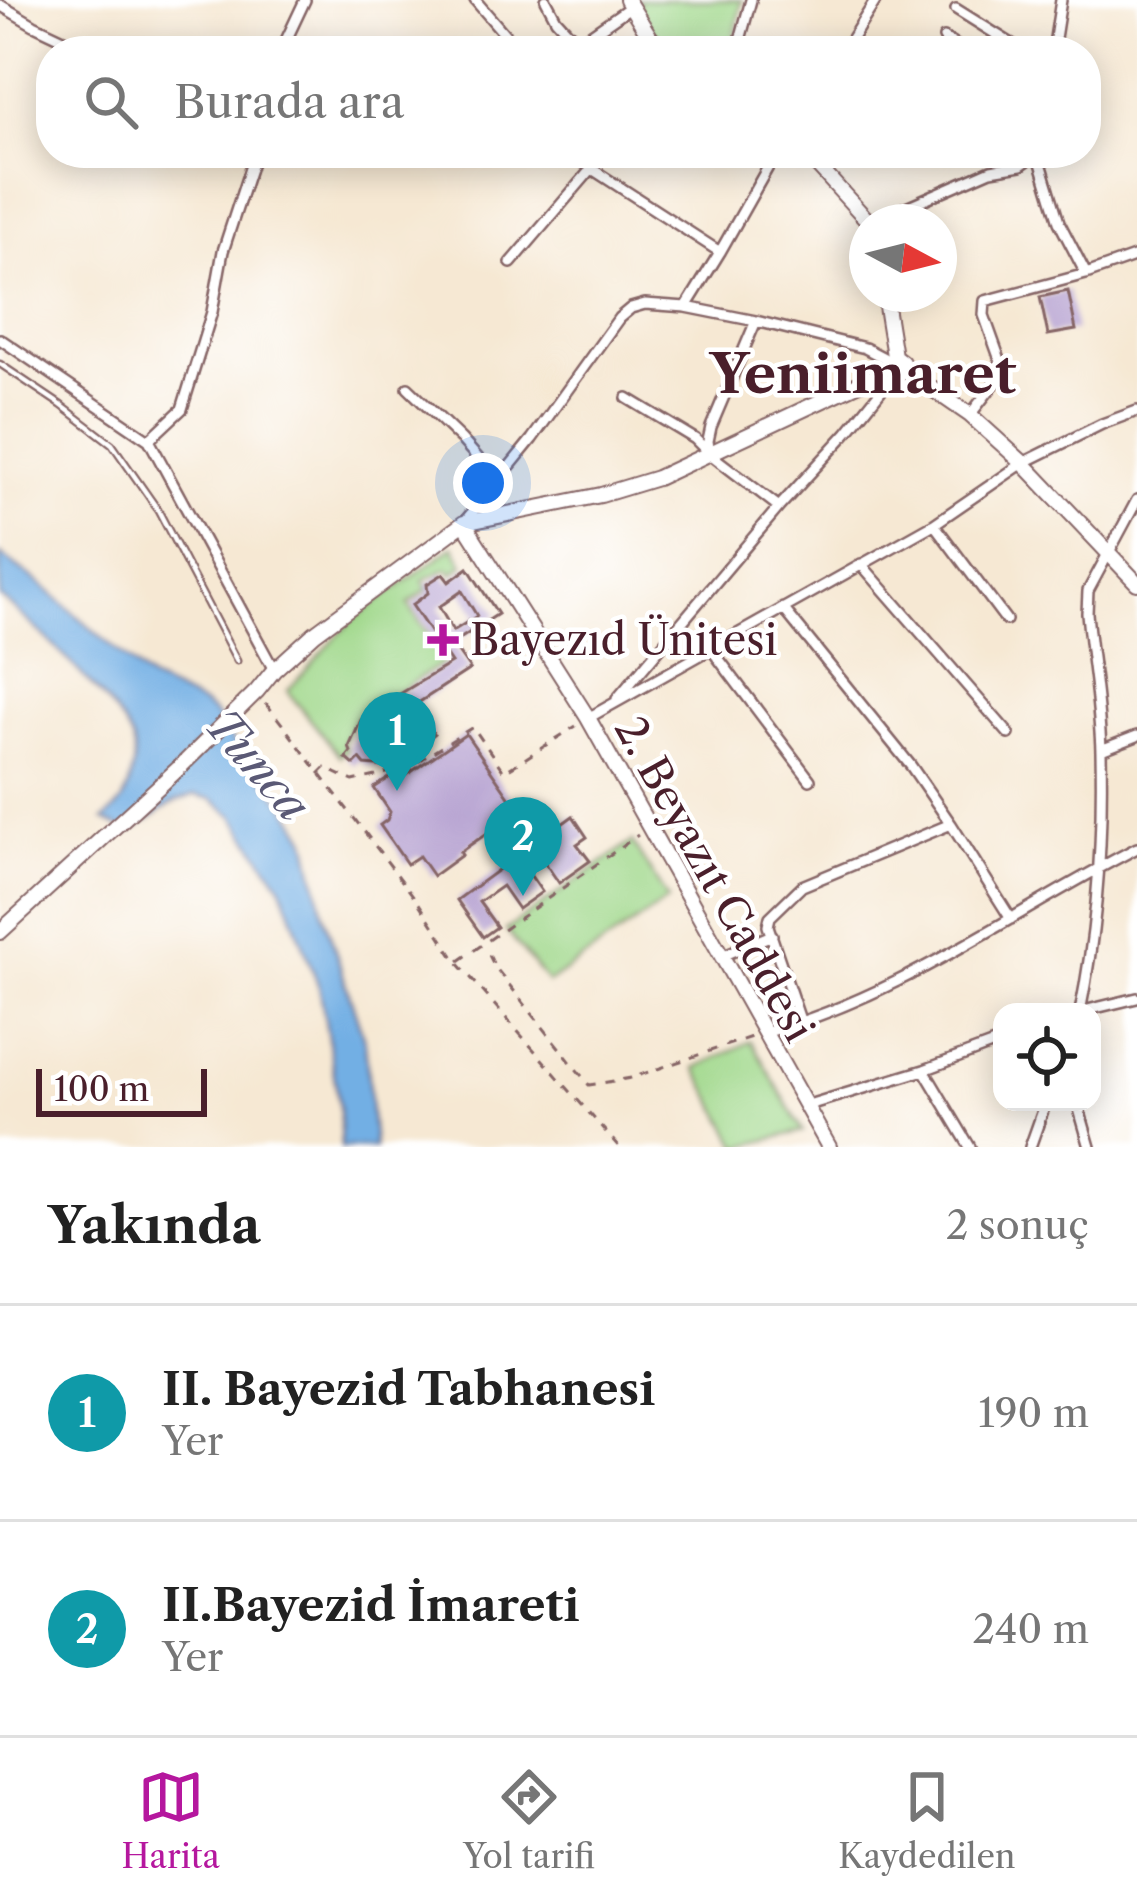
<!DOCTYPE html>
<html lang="tr">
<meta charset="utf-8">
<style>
body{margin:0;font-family:"Libre Caslon Text",serif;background:#f6f6f6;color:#222}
.controls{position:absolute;right:36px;bottom:36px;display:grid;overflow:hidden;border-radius:24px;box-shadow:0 6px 30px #0003}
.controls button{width:108px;height:108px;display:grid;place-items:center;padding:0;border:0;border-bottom:3px solid #e0e0e0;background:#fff;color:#222;font:60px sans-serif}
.compass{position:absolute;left:849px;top:204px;width:108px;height:108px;border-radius:50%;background:#fff;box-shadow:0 6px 30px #0003;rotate:97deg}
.scale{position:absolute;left:36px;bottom:30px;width:171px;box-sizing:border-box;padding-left:12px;border:6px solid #4a1f2b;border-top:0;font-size:33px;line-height:42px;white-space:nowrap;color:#4a1f2b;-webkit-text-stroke:9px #fff;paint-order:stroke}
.you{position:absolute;left:483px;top:483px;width:42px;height:42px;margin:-30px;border:9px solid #fff;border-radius:50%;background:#1a73e8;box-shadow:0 0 0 18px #1a73e833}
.badge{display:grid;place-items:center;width:78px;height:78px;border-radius:50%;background:#b5179e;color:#fff;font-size:39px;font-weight:700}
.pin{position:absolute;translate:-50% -99px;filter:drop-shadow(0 3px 6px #0008)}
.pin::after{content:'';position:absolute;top:63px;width:42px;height:36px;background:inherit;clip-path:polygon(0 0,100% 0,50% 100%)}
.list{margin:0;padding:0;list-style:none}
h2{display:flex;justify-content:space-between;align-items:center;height:156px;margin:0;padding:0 48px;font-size:51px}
h2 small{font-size:39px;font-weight:400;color:#767676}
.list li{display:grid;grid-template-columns:78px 1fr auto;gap:36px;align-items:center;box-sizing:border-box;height:216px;padding:0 48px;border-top:3px solid #e0e0e0}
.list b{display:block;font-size:45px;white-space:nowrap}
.list p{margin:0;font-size:39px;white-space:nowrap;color:#767676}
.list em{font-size:39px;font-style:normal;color:#767676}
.icon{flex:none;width:66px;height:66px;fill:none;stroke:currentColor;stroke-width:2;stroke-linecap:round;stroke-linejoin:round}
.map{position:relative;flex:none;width:1137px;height:1147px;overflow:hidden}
.search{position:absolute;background:#fff;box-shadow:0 6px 30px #0003;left:36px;right:36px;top:36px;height:132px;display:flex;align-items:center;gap:30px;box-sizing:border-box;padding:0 42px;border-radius:48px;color:#767676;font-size:45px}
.sheet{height:588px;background:#fff}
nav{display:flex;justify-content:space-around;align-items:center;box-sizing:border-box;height:168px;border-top:3px solid #e0e0e0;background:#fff;font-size:33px;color:#767676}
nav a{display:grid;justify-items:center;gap:6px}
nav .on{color:#b5179e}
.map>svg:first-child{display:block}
.green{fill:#a0d88b;stroke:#757c5b;stroke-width:3}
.water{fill:#72afe4;stroke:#5e6788;stroke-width:3}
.building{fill:#b9a6d3;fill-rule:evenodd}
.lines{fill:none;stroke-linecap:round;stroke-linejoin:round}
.lane-casing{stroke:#866566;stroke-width:9}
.street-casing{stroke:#866566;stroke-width:14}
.secondary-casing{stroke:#866566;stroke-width:18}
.path{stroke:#866566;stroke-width:3;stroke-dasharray:9 9;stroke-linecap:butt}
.lane{stroke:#fff;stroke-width:4.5}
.street{stroke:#fff;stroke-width:9}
.secondary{stroke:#fff;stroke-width:14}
.poi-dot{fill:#b5179e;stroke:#fff;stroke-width:4.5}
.labels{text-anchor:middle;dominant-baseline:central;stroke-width:9;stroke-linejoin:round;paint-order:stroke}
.poi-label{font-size:42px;fill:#4a1f2b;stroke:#fff;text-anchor:start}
.street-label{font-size:42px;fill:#4a1f2b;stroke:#fff}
.water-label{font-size:45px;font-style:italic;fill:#5a5975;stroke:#fff}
.district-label{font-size:54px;font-weight:bold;fill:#4a1f2b;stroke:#fff}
</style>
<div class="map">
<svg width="1137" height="1147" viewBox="0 0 1137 1147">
<rect width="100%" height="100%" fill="#fff"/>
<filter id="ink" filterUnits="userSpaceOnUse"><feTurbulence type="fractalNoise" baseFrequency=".00833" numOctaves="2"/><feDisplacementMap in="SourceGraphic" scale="24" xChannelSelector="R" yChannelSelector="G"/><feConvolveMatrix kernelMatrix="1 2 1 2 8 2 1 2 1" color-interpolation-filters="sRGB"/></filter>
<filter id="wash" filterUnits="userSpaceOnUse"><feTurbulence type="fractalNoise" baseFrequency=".004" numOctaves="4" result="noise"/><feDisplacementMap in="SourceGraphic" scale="48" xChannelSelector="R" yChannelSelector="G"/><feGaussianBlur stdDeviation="2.7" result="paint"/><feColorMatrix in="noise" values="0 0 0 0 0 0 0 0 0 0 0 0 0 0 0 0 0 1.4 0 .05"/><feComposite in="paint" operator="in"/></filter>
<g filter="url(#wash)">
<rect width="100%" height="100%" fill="#f6e8d3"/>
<path class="green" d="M637,0h105l-10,51h-60l-27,-27z
M454,546l10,19 -12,9 -4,-5 -25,11 4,10 -19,14 38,57 -76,48v7l-12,1 -14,25 3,8 -7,6 -53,-65 64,-70z
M632,842l36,58 -120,83 -42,-53z
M751,1041l52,90 -64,16 -43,-79z"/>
<path class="water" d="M0,554l42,31 108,95 54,25 12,10 19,28 55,68 17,28 17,77 41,126 9,105h-33l-2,-42 -19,-115 -38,-103 -48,-71 -22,-17 -17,-4 -19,6 -47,31 -25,-12c6,-6 15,-13 19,-20 8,-15 13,-40 10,-56 -5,-29 -106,-127 -133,-147z"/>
<g id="blocks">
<path class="building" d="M1068,291l8,39 -28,5 -8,-38z
M468,568l30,46 -46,30 18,25 -55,36 19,29 -32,23 -5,-4 -9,14 -23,-2 -5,-6 -6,6 -8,-7 5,-6 -2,-5 12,-27 13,-1 -4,-7 81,-49 -39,-58 16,-12 -1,-9 16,-10 6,8zM462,591l15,25 -24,15 -14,-24zM402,709l15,24 -14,7 -17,-22z
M466,734l53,77 -59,41 2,3 -29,21 -14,-20 -12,8 -27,-39 7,-5 3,-8 -16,-24 29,-19 4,6z
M573,816l14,21 -10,7 13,17 -31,22 -26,-38z
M517,856l25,36 -24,17 -16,-23 -23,16 18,25 -14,10 -26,-37z"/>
</g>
</g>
<g filter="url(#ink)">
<use href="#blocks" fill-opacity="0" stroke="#866566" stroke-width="3"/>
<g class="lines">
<defs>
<path id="lane" d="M0,364l61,41 51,39 46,66 79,151"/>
<path id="street" d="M475,0l44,51
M546,0l10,19 21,23
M0,5l34,20 55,26
M956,9l67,42
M944,38l21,13
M281,51l24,-51
M567,51l63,-44
M737,51l14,-51
M844,51l32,-51
M1053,51l8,-51
M572,153l20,16 128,83
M872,222l119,-52 30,-5 17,-12 21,69 27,52
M511,263l94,-110
M686,307l34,-55 56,-99
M756,321l109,27 19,10
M0,339l149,101 125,230
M408,388l53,51 37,42
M627,398l68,41 15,15 69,53
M970,415l34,-44 -20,-56 1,-14 101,-27 51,-18
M149,440l33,-31 30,-97 11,-61 32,-98
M465,521l67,-82 87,-121 12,-10 14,-4 41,3 70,14 -45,106 -3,14 2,13
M934,524l72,96
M861,564l148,170
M783,608l128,158 40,58 -149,62 -32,31 -2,9 33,97
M712,650l98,130
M617,699l162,-192 68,-74 43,-54
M588,718l346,-194 89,-61 79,-39 35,-13
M1101,750l36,-14
M951,824l60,95
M722,956l50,-21
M1079,1012l58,-14
M1080,1012c17,-84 23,-174 21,-260 -1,-46 -10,-93 -14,-139l1,-22 49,-91
M764,1033c134,-35 251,-123 373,-185
M924,1070l46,77
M1077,1102l13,45
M805,1106l119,-36 78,-29
M1030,1147l16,-45"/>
<path id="secondary" d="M627,0l23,37 13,14
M800,153l16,11 53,58
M884,294l10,62 8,6 1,7 67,46 53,48 114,120
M464,523l124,195 241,429
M0,932l179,-164 78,-77 17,-21 41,-37 149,-110 137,-28 56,-17 224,-105"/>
</defs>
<use href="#lane" class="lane-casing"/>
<use href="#street" class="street-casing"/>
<use href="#secondary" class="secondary-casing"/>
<path class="path" d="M266,703l152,199 39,60 162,185
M319,774l6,-6 28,13 23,-5 35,-10 62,-39 31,45 72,-46
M489,955l6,12 94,118 42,-7 120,-41
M459,961l179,-126"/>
<use href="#lane" class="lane"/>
<use href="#street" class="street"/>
<use href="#secondary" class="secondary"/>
</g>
</g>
<path class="poi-dot" d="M437 622h12v12h12v12h-12v12h-12v-12h-12v-12h12z"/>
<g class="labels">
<g class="poi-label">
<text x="470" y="640">Bayezıd Ünitesi</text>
</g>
<g class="street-label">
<text transform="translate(715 879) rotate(61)">2. Beyazıt Caddesi</text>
</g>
<g class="water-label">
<text transform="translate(258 765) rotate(49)">Tunca</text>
</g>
<g class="district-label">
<text x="863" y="374">Yeniimaret</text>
</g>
</g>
</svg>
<div class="controls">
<button><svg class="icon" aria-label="locate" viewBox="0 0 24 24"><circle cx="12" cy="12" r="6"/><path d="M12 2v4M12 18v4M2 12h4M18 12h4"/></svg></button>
</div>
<svg class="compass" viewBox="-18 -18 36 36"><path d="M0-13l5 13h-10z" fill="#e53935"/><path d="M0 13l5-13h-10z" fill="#767676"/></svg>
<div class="scale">100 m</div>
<div class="you"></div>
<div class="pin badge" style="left:397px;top:791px;background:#0f9aa8">1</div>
<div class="pin badge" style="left:523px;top:896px;background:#0f9aa8">2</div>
<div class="search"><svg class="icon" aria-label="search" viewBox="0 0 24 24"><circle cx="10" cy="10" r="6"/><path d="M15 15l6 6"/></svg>Burada ara</div>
</div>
<section class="sheet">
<h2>Yakında<small>2 sonuç</small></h2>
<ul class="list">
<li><span class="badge" style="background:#0f9aa8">1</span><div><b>II. Bayezid Tabhanesi</b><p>Yer</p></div><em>190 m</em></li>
<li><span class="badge" style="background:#0f9aa8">2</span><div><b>II.Bayezid İmareti</b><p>Yer</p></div><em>240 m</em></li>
</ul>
</section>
<nav>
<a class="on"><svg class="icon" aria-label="map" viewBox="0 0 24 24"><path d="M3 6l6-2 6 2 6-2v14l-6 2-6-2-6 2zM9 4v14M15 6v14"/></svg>Harita</a>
<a><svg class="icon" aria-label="directions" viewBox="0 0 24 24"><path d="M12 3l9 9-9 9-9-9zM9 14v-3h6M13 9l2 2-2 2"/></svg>Yol tarifi</a>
<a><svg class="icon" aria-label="saved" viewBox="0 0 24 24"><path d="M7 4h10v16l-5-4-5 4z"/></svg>Kaydedilen</a>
</nav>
